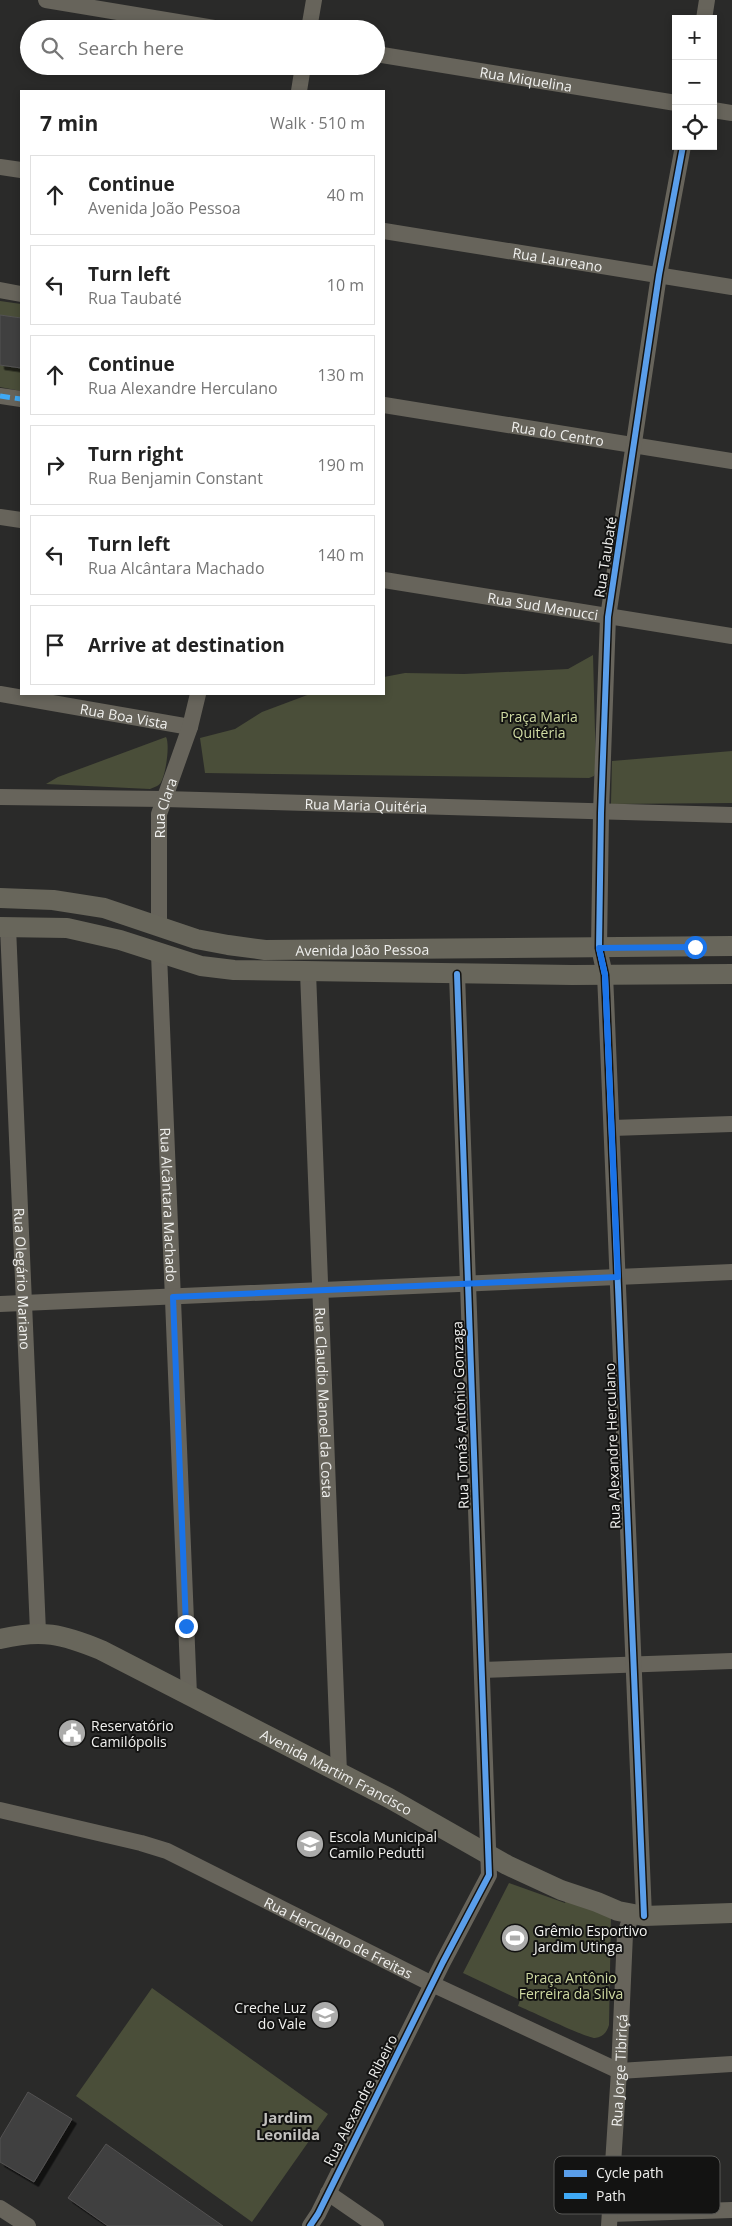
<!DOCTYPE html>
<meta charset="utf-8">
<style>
body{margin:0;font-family:"Open Sans",sans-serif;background:#f2f2f2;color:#222}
.controls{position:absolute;right:15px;top:15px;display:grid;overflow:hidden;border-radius:0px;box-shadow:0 2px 8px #0003}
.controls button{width:45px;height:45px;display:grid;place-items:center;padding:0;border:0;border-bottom:1px solid #e0e0e0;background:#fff;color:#222;font:25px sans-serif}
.stop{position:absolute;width:15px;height:15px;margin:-11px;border:4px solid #1a73e8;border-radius:50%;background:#fff}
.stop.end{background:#1a73e8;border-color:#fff;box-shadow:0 1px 5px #0008}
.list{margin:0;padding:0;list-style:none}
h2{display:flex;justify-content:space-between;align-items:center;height:65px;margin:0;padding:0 20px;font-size:21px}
h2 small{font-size:16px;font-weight:400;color:#767676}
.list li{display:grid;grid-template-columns:32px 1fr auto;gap:15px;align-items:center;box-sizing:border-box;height:80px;margin:0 10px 10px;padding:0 10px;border:1px solid #e0e0e0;border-radius:0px}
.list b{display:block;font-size:19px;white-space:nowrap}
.list p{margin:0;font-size:16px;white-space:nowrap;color:#767676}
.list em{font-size:16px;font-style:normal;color:#767676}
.icon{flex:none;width:28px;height:28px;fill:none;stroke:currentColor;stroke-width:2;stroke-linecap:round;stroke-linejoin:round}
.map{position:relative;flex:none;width:732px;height:2226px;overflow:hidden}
.search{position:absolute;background:#fff;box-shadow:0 2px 8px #0003;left:20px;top:20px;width:365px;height:55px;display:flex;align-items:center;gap:12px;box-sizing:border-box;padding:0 18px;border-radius:28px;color:#767676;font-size:19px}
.panel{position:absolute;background:#fff;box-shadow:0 2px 8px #0003;left:20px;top:90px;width:365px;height:605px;border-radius:0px}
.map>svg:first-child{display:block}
.green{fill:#4a4e39}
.building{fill:#403f3f;stroke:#535252;filter:url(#shadow)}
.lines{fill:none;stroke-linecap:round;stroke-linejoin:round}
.minor{stroke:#67645b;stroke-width:16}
.major{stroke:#68665b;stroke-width:20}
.quiet{stroke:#3fa9f5;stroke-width:5;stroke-dasharray:10 5;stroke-linecap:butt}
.cycleway-casing{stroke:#131312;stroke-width:9}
.cycleway{stroke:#5a9eea;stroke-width:6}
.route{stroke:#1a73e8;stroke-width:6}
.labels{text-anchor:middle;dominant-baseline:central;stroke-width:4;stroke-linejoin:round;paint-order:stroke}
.street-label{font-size:14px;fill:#f1f1ef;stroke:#131312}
.park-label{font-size:14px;fill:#d0dba3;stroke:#131312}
.poi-label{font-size:14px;fill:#f1f1ef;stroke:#131312;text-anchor:start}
.neighbourhood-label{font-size:15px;font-weight:bold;fill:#c2c1be;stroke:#131312}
.key{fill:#131312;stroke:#565654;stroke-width:1}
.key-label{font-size:14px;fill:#f1f1ef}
</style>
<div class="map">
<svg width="732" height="2226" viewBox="0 0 732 2226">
<defs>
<filter id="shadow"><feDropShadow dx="4.5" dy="4.5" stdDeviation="0" flood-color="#0009"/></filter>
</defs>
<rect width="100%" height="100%" fill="#2a2a29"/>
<path class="green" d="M0,301l21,3v87l-21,-4z
M593,655l3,116 -2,5 -5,2 -384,-5 -5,-35 35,-9 27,-17 48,-18h74v-17l21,-4 59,1 104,-5z
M166,737c4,7 0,35 -4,43 -2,6 -7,7 -12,9l-104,-5 12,-7z
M732,751v52l-121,1 1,-43z
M509,1883l56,20 2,-5 44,20 -2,107c-2,7 -6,12 -14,13 -9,0 -64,-27 -77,-32l2,-6 -57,-27z
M152,1988l176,126 -76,108 -176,-126z"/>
<path class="building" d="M0,315l21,3v50l-21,-3z
M28,2092l44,27 -38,63 -34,-20v-23z
M106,2144l117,82h-115l-40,-28z"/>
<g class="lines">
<g class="minor">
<path d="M46,0l174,29"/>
<path d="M704,19l3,-19"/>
<path d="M309,29l5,-29"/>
<path id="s1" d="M376,54l300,49"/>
<path d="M299,91l4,-25"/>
<path d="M713,110l19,3"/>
<path d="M0,167l21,3"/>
<path id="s2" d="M384,231l348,56"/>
<path d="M0,290l21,4"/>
<path d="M0,396l21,3"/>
<path id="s3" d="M384,405l348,56"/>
<path d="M0,517l21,3"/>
<path id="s4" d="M384,580l348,56"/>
<path id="s5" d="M0,694l190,33"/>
<path id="s6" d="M0,797l164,2 568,16"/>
<path id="s7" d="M8,927l30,705"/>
<path id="s8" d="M159,927v-113l31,-87 8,-33"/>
<path id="s9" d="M159,954l30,741"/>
<path id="s10" d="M308,972l31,801"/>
<path d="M612,1128l120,-4"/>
<path d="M0,1304l732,-32"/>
<path d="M482,1670l250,-9"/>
<path id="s11" d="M0,1810l141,33 26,8 265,133 187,87 113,-7"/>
<path d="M644,1916l-38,-919 -1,-22 -6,-27 2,-135 7,-196 51,-342 24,-129"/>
<path d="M328,2193l48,33"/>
<path d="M0,2208l28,18"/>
<path d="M610,2214l122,-4"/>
<path d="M310,2226l8,-12 125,-252 46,-87 -32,-901"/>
<path id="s12" d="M609,2226l10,-155 6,-137 7,-20"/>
</g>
<g class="major">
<path id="s13" d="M0,898l53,2 51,8 92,31 32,6 37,5 467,-4"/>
<path d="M0,927l67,1 53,12 81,26 33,4 338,5 160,-1"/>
<path id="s14" d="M0,1639c42,-10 62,-5 101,11l288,148 118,67 54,25 36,12 21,9 26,5 88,-3"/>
</g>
<path class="quiet" d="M0,396l21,3"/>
<defs>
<path id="cycleway" d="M644,1916l-38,-919 -1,-22 -6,-27 2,-135 7,-196 51,-342 24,-129
M310,2226l8,-12 125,-252 46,-87 -32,-901"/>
</defs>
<use href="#cycleway" class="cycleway-casing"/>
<use href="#cycleway" class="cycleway"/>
</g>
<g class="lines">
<path class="route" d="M186,1626l-13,-329 445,-20 -13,-302 -6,-27 96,-1"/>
</g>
<defs>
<symbol id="civic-disc" viewBox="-11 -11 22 22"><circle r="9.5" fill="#ababaa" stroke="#131312"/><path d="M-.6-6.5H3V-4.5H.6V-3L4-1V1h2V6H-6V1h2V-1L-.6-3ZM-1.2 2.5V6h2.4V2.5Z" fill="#fff"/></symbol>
<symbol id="school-disc" viewBox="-11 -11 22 22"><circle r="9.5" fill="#ababaa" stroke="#131312"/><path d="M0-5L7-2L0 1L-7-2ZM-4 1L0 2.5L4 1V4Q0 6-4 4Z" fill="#fff"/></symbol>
<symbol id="stadium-disc" viewBox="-11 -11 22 22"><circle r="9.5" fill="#ababaa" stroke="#131312"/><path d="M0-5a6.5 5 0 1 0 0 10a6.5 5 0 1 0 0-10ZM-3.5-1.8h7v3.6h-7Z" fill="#fff"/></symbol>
</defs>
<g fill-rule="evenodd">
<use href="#civic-disc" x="56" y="1717" width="32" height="32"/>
<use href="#school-disc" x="294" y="1828" width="32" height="32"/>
<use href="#stadium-disc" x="499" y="1922" width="32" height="32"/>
<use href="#school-disc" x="309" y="1999" width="32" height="32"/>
</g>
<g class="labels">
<g class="street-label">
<text stroke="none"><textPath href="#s1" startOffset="152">Rua Miquelina</textPath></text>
<text stroke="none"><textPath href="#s2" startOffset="176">Rua Laureano</textPath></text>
<text stroke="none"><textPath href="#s3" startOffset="176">Rua do Centro</textPath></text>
<text transform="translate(605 557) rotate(-81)">Rua Taubaté</text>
<text stroke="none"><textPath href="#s4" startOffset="161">Rua Sud Menucci</textPath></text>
<text stroke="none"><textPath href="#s5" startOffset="126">Rua Boa Vista</textPath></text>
<text stroke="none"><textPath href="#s6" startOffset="366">Rua Maria Quitéria</textPath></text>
<text stroke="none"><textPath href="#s8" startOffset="120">Rua Clara</textPath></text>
<text stroke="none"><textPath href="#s13" startOffset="369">Avenida João Pessoa</textPath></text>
<text stroke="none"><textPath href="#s9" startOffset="251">Rua Alcântara Machado</textPath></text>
<text stroke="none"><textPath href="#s7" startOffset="352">Rua Olegário Mariano</textPath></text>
<text stroke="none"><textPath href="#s10" startOffset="431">Rua Claudio Manoel da Costa</textPath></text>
<text transform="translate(460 1415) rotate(-92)">Rua Tomás Antônio Gonzaga</text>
<text transform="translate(612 1446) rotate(-92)">Rua Alexandre Herculano</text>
<text stroke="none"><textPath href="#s14" startOffset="369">Avenida Martim Francisco</textPath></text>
<text stroke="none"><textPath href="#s11" startOffset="364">Rua Herculano de Freitas</textPath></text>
<text stroke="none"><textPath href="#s12" startOffset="156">Rua Jorge Tibiriçá</textPath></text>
<text transform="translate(360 2100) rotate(-63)">Rua Alexandre Ribeiro</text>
</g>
<g class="park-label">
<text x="539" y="716">Praça Maria<tspan x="539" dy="16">Quitéria</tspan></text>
<text x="571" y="1977">Praça Antônio<tspan x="571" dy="16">Ferreira da Silva</tspan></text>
</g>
<g class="poi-label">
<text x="91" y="1725">Reservatório<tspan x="91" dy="16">Camilópolis</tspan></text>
<text x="329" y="1836">Escola Municipal<tspan x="329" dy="16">Camilo Pedutti</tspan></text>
<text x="534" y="1930">Grêmio Esportivo<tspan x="534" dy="16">Jardim Utinga</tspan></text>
<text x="306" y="2007" text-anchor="end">Creche Luz<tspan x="306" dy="16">do Vale</tspan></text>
</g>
<g class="neighbourhood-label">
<text x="288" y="2117">Jardim<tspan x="288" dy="17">Leonilda</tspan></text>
</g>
</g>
<rect x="554" y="2156" width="166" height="58" rx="8" class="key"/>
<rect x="564" y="2170" width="23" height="7" fill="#5a9eea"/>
<rect x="564" y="2193" width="23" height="6" fill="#3fa9f5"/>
<g class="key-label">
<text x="596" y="2178">Cycle path</text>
<text x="596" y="2201">Path</text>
</g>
</svg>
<div class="controls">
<button>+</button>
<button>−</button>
<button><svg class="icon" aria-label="locate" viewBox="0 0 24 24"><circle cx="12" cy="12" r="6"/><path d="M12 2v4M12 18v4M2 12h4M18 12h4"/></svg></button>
</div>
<div class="stop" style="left:695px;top:947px"></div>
<div class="stop end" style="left:186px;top:1626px"></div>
<div class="search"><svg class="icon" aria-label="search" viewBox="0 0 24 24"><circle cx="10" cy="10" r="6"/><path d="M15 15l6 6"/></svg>Search here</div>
<section class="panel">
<h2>7 min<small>Walk · 510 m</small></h2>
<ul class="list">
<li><svg class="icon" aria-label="ahead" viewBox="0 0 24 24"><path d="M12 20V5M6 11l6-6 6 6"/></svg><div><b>Continue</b><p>Avenida João Pessoa</p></div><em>40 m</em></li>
<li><svg class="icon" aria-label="left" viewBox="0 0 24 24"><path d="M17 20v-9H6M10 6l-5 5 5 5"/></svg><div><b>Turn left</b><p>Rua Taubaté</p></div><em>10 m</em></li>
<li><svg class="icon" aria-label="ahead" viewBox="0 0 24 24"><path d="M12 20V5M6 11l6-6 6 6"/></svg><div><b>Continue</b><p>Rua Alexandre Herculano</p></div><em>130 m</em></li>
<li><svg class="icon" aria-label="right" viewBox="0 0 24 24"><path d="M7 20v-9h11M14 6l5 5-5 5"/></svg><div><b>Turn right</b><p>Rua Benjamin Constant</p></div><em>190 m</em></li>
<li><svg class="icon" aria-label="left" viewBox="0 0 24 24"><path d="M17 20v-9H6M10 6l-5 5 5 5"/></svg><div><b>Turn left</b><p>Rua Alcântara Machado</p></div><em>140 m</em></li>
<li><svg class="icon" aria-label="arrive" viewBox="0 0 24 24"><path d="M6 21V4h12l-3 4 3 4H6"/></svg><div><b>Arrive at destination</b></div></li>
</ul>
</section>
</div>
